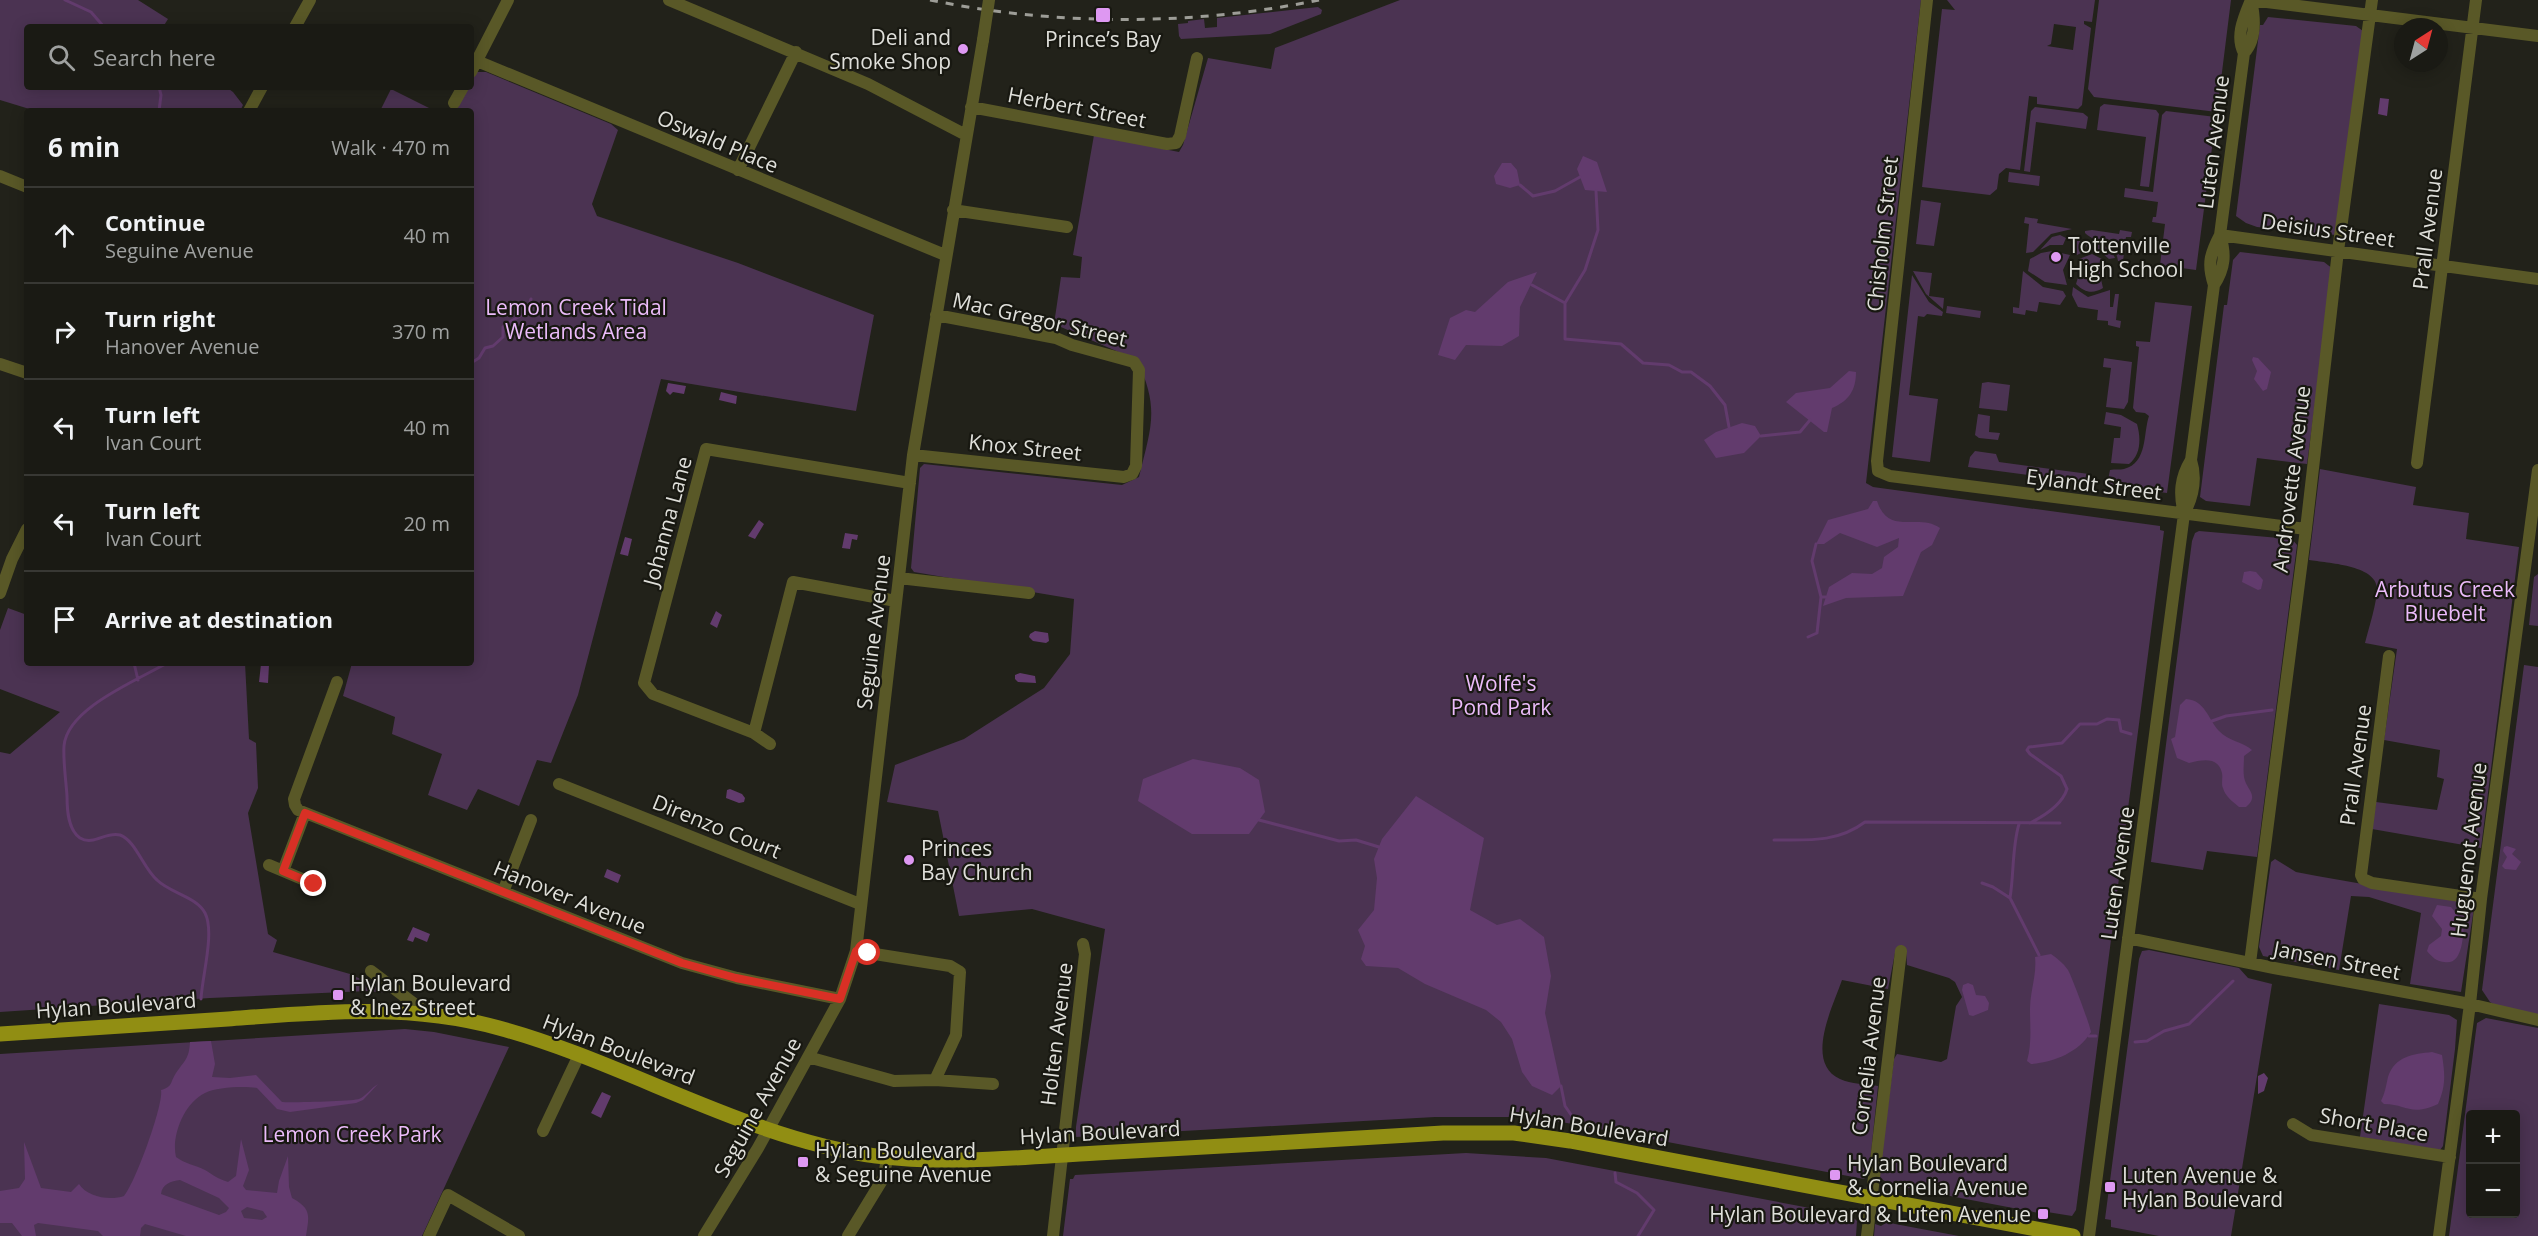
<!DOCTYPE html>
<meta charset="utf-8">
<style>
body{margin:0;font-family:"Open Sans",sans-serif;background:#272722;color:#f1f3f6}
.controls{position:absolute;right:18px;bottom:18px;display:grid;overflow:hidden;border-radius:6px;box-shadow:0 3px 15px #0003}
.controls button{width:54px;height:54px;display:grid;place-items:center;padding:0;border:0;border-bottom:2px solid #383834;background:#1a1a14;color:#f1f3f6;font:30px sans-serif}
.compass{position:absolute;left:2394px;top:18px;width:54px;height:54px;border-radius:50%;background:#1a1a14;box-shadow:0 3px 15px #0003;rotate:36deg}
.stop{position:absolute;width:18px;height:18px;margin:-14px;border:4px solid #d93025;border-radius:50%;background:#fff}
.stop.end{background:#d93025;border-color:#fff;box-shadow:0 2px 6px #0008}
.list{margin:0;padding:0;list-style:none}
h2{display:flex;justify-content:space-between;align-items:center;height:78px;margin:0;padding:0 24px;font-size:26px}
h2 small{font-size:20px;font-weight:400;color:#9fa1a0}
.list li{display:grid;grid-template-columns:39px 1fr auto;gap:18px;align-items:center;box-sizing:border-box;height:96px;padding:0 24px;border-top:2px solid #383834}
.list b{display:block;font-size:22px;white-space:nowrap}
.list p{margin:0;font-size:20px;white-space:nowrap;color:#9fa1a0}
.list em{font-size:20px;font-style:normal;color:#9fa1a0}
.icon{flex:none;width:33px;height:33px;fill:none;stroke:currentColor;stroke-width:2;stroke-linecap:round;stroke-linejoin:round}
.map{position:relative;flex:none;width:2538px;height:1236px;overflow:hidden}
.search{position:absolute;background:#1a1a14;box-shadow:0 3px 15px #0003;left:24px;top:24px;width:450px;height:66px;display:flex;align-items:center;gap:15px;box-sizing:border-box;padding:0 21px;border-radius:6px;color:#9fa1a0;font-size:22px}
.panel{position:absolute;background:#1a1a14;box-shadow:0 3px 15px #0003;left:24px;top:108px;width:450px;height:558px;border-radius:6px}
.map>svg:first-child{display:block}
.green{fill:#4b3352;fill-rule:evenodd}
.water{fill:#623b6d;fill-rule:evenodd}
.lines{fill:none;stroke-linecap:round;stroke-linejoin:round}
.stream{stroke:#623b6d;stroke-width:3}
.minor{stroke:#595827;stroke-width:12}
.major{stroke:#918e13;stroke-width:15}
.rail{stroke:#9d9d97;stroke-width:3;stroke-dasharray:8 8;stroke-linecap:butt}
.minor-bridge{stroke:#595827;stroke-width:12}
.route{stroke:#d93025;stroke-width:8}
.poi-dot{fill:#de98f2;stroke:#181811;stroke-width:2}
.labels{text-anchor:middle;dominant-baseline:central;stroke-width:4.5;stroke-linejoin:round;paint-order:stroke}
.poi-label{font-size:21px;fill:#dfdfda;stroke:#181811;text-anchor:start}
.street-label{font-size:21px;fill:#dfdfda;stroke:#181811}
.park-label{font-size:21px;fill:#ebbbfa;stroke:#181811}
</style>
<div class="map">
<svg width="2538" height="1236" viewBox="0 0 2538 1236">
<rect width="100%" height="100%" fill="#22221a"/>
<path class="green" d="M0,0h138l30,19 -5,8h-136v60h199l7,5 10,13 -3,6h-204l-36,-11z
M1400,0h521l-55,483 7,4 287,39v4l4,1 -88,679 -4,6 -31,-5 -2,2 -152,-29v-2l-6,-3 -2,-5 15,-115 3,-5 44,8 6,-3 9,-53 6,-9 -7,-15 -6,-4 -42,-13 -1,-14 -11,2 -7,36 -46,-9c-9,26 -38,83 -2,99 11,5 26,5 38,7l-9,86 -5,7 -297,-56 -49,-6h-83l-359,20v-10l29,-198 -73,-20 -73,7 -21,-105 -51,-9 8,-37 69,-26 80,-51 26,-34 4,-55 -160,-27 -3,-4 9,-100 4,-4 198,21 17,-8c12,-50 21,-68 -2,-117l-83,-36 7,-47 19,1 2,-21 -9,-2 21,-120 85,17 4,-7 25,-87 63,11 4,-21z
M1947,0h148l-3,22 -8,-1v3l7,4 -9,77 -4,4 -41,-5v-7l-8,-1 -9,74 -14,-2 -7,6 -2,15 -7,6 -68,-8 20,-178 13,1zM2054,24l22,3 -3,23 -26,-4 4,-2z
M2099,0h132l-14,112 -123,-15 -6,-8z
M1318,7l4,3 -1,4 -51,20 -89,5 -2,-3 -1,-12 10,-1v-2l16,-2 1,9 12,-1v-9z
M2268,17l88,9 7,5 -27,204 -79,-8 -11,-4 -10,-7 24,-191h3z
M476,72h10l125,52 7,6 -26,74 5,12 141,47 136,52 -18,96 -195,-32 -83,316 -27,68 -14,-3 -18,46 -41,-17 -11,21 -39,-15 14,-41 -50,-20 3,-17 -52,-21 9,-33h119v-552h-16l13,-24h3v-7z
M391,89l44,22h-55z
M2104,104l52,6 3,4 -10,73 -9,-1 6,-49 -49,-7 3,-23z
M2035,107l48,6 5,4 -2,12 -50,-7 -6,50 -6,-1 7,-60z
M2166,111l50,6 -20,153 -36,-5 5,-41 -13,-2 1,-5h3l2,-15 -34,-5 1,-9 28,4 9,-77z
M2009,172l31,4 -1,10 -31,-4z
M1921,200l20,3 -7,43 -18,-2z
M2025,217l13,2 -1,4 35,6 -21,5 -18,18 -7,1 3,-29 -5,-1z
M2092,230l27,4 1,-4 12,2 -1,5h-5l-3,24h-5c-3,-21 -20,-16 -33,-28v-2z
M2060,235l6,3 -3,7h-13l-10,5 12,-13z
M2075,239l6,2 4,10 -8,4 -6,-10z
M2084,240c13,1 26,5 31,18l-6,1 -8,-7 -13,-2z
M2052,251l18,4 -7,15 4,15 -22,-3 -17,-11 2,-12 11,-6z
M2240,252l84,10 9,7 -26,195 -50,-6 -7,48 -44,-5 -6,-4 24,-192h3l6,-45z
M2092,254l14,7 -6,14 3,13c-10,6 -18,5 -27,-4l5,-16 -2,-9z
M1913,271l19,2 -3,23 15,2 -1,11 -17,-15z
M2023,271l20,16 20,4 3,5 -6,9 -21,-3 -2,10 -11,-2 -1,5 -12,-2v-6l6,1z
M1912,275l17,27 14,10 -1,4 -15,-2 -3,3 -6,-1 -9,79 29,4 -8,63 -38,-5z
M2073,287l15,10 22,-7v17h3l2,-13h4l-3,26 5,1 -1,7 -12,-3v-4l-11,-1 1,-10 -20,-3 -6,-12z
M2155,302l37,4 -25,187 -60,-8 3,-15c5,-1 10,0 14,-1 24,-6 19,-36 25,-53l-4,-3 -9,-1 -3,-4 6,-61 -3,-1v-5l14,1z
M1947,306l34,5 -1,7 -34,-5z
M2104,358l28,4 -4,40 -4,7 -18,-2 5,-39 -8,-1z
M1988,382l22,3 -3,26 -28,-3 3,-25z
M2106,412l15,3 16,9c4,14 4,31 -8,40l-18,-1 3,-25h6l1,-11 -17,-3z
M1978,414l12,2 -1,16 11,1 -2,7 -19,-2 -4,-3z
M1975,451l21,3 3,8 90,12 1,9 -122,-16 2,-10z
M2320,469l96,18 -3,18 56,8 -3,26 53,8 -38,301 -109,-19 4,-27 61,8 7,-31 -7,-2 3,-27 -56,-10 13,-91 -32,-6c4,-16 12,-40 12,-55 -1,-23 -50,-25 -68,-28z
M2199,531l93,8 5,6 -40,312 -50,-6 -4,19 -52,-8 41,-321 3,-8z
M2538,574v52l-9,-1 5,-48z
M8,608l19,7v48h218l4,76 7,4 2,45 -10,25 20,121 9,6 -4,12 77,22 40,19 -23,-2 -157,7 -210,14v-260l10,2 50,-42 -60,-23v-59z
M2524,665l14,2v348l-40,-8 -8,-5 -8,-12z
M2275,859l21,13 21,4 154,27 3,5 -13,84 -51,-8 11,-71 -52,-16 -18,-1 -12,74 -76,-14 -4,-9 12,-85z
M2149,950l90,18 9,10 24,6 -41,252h-72l-48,-9v-7l-6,-1 34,-260 3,-8z
M2379,1004l70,11 8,5 -2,29 -12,97 -3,4 -80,-13z
M2486,1018l52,10v208h-89l28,-213zM2470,1114h46v100h-46z
M405,1029l29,3 75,15 -87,189h-422v-182z
M1466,1153l80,5 306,58 5,5 -1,15h-793l7,-57h3l2,-4z
M1887,1222l8,2 64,12h-85l1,-12 6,2z"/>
<path class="water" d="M2380,98l9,1 -2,17 -9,-2z
M1583,156l14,6 10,30 -22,-2 -8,-21z
M1502,163h9l6,7 3,15 -10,3 -14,-4 -2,-8z
M1537,272l-17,35 -1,29 -17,10 -36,-1 -11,15 -17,-5 12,-37 16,-8 9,2 33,-30z
M2253,357l5,1 13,14 -4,17 -4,2 -9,-12 3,-8 -5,-11z
M1849,371l7,1c0,18 -7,29 -24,36l-5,24h-3l-38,-30 10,-9 34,-5z
M668,383l18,3 -2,8 -11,-2 -3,3 -4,-4z
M721,392l16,4 -1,8 -17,-4z
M1742,423l13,3 6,10 -17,17 -28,5 -12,-18 12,-8z
M1873,501h4c12,36 41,11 63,27l-8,17 -11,7 -18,44 -57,2 -23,8 6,-19 23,-14 20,1 10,-6 2,-11 14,-10 1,-9 -22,9 -37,-14 -16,11h-8l12,-24 40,-11z
M759,520l5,4 -9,15 -7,-3z
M845,533l13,2 -1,5 -5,-1 -2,10 -8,-1z
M625,537l7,2 -4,17 -8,-2z
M2250,571l6,1 7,8 -2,9 -3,1 -16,-8 2,-10z
M716,611l6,4 -5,13 -7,-4z
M1035,631l13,2 1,8 -3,2 -13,-2 -4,-4 1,-3z
M261,664l8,1 -1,18 -9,-1z
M1020,673l15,3 1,7 -18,-1 -3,-3v-4z
M2186,699c19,1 22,20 33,32 9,10 24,11 33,19l-8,6c0,7 -1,14 0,21 2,13 16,18 2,30h-7c-6,-5 -14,-11 -16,-19 -2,-4 0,-10 -1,-15 -4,-17 -20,-13 -33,-10l-12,-5 -6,-19 4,-2 5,-32z
M1193,759l47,9 19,12 6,32 -16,22h-57l-54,-33 5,-22z
M730,789l12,5 3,4 -1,4 -5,1 -13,-5 1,-8z
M1416,796l68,42 -14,72 27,15 23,-6 24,18 7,39 -6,37 16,73 -9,9 -20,-9 -10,-14 -10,-33 -11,-17 -15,-12 -61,-26 -27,-16 -32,-2 -5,-7 4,-13 -7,-16 16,-20 3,-32 -3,-19 8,-20z
M2507,846l9,3 -4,5 9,8 -5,8 -11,-1 -3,-3 5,-9 -4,-6 1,-4z
M607,869l14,6 -3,8 -14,-6z
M2437,905l14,2 13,16c-1,13 -1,43 -20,39 -8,-1 -12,-5 -17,-11l2,-6 12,-9 1,-7 -10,-13z
M413,927l17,7 -3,8 -12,-5 -2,5 -6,-2z
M2051,954c6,4 12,9 17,16 4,7 22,55 23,62 -13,21 -37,30 -60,32l-4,-3c5,-18 3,-34 3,-52 0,-18 7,-34 5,-52z
M1968,983l5,2 3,10 9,1 4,7 -1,7 -15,6 -4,-1 -7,-25 1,-5z
M211,1041l4,23 -3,13 18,1 26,-3 26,27c6,1 73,-1 77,-3 7,-3 12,-11 19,-15l-15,16 -7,3 -66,9 -13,-3 -20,-21c-12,-2 -41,-1 -52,5 -21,10 -34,43 -29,64 9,7 19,8 29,13 8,5 13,9 23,12l8,-6 5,-37 8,31 -6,16 3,4 31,3 2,-12 9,-25 1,31 3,11c20,11 17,18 14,38h-120l-41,-12 -4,4 -1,8h-37l-5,-5 -60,-8 -4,2 2,11h-14l-10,-13h-12v-32l19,-3 6,-9 -1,-37 17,46 30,4 8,-8c8,13 31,17 45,12 11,-12 40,-92 37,-106 12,-3 9,-8 15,-17 9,-13 13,-14 14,-31zM180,1180l39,18 10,10 -3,4 -7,3 -58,-21c1,-10 10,-13 19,-14zM247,1207l16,4 4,6 -5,3 -18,-2 -3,-7z
M2432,1052l10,3c3,19 4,31 -4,49 -28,13 -31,0 -54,0l-3,-3c4,-8 5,-15 7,-24 7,-21 25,-23 44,-25z
M2264,1073l4,5 -4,13 -6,3v-18z
M602,1092l9,4 -10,22 -10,-5z"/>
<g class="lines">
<path class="stream" d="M65,0l26,12 13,15
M159,111l2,-16 -2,-8
M1520,185l13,11 22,-5 25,-14
M1532,285l33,18v36l56,5 22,19 26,2 13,7h9l19,14 15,19 4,22
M1565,303l20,-33 13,-40 -2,-39
M471,363l8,-5 6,-10 8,-2 10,-9v-10l3,-3 21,-12 4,-13
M1761,436l39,-4 10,-12
M1816,544l-4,17 9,36h5
M1808,637l9,-4 4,-36
M134,663l4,17
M167,663c-29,17 -100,45 -103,83 -1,16 2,34 3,50 0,14 1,34 13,42 14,8 26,-7 40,-3 16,6 23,33 37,45 13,13 40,17 48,33 10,19 -3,64 -4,86
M2212,721l14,-5 46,-6
M1259,820l80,21 17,-1 23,7
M2030,823c14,-7 32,-18 37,-34l-6,-13 -31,-22 -3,-4 2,-3 33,-4 18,-19h17l10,-5 12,1 2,11 10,3
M1774,840c33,0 63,3 91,-18l195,1
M1982,883l11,4 17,11 29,57
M2010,898c4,-24 2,-51 9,-74
M2089,1036h7
M2135,1042l12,-1 17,-10 25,-7 44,-43
M1561,1086l4,20 9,13
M1615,1173l1,9 21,11 17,17 -16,26"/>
<path class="minor" d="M669,0l199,84 98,51
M1927,0l-50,461 1,10 12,5 416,53
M2251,0l287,36
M295,27l15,-27
M2244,53c13,-14 11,-35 7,-53
M477,61l468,194
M471,72l37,-72
M454,103l9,-16
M971,107l196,37 9,-1 4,-7 17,-78
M249,111l13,-24
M738,170l58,-118
M0,176l27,11
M953,210l114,17
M2220,235l318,44
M2214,285c-7,-21 -4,-31 6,-50l24,-182c-9,-17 0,-36 7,-53
M0,364l27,9
M913,455l211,22 8,-3 4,-8 3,-96 -5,-8 -62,-17 -16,-7 -120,-23
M2417,463l59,-463
M2184,514c9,-17 13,-35 7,-54l23,-175c11,-17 12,-31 6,-50
M899,578l130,15
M0,593l12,-34 15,-30
M2389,656l-28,219 2,4 9,4 109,16
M337,682l-43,117 1,6 3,5 384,153 55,15 103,21
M754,733l39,-151 103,19
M770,744l-16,-11 -101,-39 -9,-11 62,-234 204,34
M559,784l301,120
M269,865l45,19
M283,871l22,-58
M503,892l28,-72
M2128,938l146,30 196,36 68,16
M856,951l94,15 10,6 -4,63 -21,45
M2250,963l56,-434 32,-278 34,-251
M371,971l58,44
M808,1057l86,24 41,-1 58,4
M2293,1124l18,11 139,22
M543,1131l36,-76
M429,1236l19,-41 71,41
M704,1236l54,-88 82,-149 16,-48 57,-496 70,-415
M848,1236l36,-59 3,-20
M1053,1236l32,-282 -2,-10
M1867,1236l34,-285
M2089,1236l95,-722c-5,-20 -4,-36 7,-54
M2439,1236l31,-232 11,-105 57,-429"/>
<path class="major" d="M0,1034c76,-5 152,-10 228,-15 93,-7 180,-16 271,9 126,34 248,111 377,128 73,9 148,1 221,-3 115,-6 231,-13 346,-20h71l56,8 503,95"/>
<path class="rail" d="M930,0c126,26 263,26 389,0"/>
<path class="minor-bridge" d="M983,40l6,-40"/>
</g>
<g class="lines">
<path class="route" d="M314,884l-31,-13 22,-58 377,150 54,15 104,21 16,-48 12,2"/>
</g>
<g class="poi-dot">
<rect x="1095" y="7" width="16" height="16" rx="3"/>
<circle cx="963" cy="49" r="6"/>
<circle cx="2056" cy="257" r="6"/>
<circle cx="909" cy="860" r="6"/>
<rect x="332" y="989" width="12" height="12" rx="3"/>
<rect x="797" y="1156" width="12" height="12" rx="3"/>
<rect x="1829" y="1169" width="12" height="12" rx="3"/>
<rect x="2104" y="1181" width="12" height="12" rx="3"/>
<rect x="2037" y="1208" width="12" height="12" rx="3"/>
</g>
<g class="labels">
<g class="poi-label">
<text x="951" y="37" text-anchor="end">Deli and<tspan x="951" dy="24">Smoke Shop</tspan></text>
<text x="1103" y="39" text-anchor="middle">Prince’s Bay</text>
<text x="2068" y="245">Tottenville<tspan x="2068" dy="24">High School</tspan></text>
<text x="921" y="848">Princes<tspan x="921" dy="24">Bay Church</tspan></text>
<text x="350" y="983">Hylan Boulevard<tspan x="350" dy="24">&amp; Inez Street</tspan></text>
<text x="815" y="1150">Hylan Boulevard<tspan x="815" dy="24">&amp; Seguine Avenue</tspan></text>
<text x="1847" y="1163">Hylan Boulevard<tspan x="1847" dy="24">&amp; Cornelia Avenue</tspan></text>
<text x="2122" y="1175">Luten Avenue &amp;<tspan x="2122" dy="24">Hylan Boulevard</tspan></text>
<text x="2031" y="1214" text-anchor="end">Hylan Boulevard &amp; Luten Avenue</text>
</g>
<g class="street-label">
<text transform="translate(1077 107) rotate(11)">Herbert Street</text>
<text transform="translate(718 141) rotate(23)">Oswald Place</text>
<text transform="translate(2213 142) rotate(-83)">Luten Avenue</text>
<text transform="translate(2427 229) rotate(-83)">Prall Avenue</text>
<text transform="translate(2328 230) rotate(8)">Deisius Street</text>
<text transform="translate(1882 234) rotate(-84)">Chisholm Street</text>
<text transform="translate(1040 319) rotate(13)">Mac Gregor Street</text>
<text transform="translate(1025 447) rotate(6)">Knox Street</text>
<text transform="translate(2291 479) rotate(-83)">Androvette Avenue</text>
<text transform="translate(2094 484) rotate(7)">Eylandt Street</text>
<text transform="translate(667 521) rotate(-75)">Johanna Lane</text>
<text transform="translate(873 632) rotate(-83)">Seguine Avenue</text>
<text transform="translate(2355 765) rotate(-82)">Prall Avenue</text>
<text transform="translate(717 826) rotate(22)">Direnzo Court</text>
<text transform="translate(2468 850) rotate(-83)">Huguenot Avenue</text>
<text transform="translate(2117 873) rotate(-82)">Luten Avenue</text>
<text transform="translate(570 897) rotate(22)">Hanover Avenue</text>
<text transform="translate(2337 960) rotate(11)">Jansen Street</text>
<text transform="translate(116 1005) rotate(-4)">Hylan Boulevard</text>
<text transform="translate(1056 1034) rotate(-83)">Holten Avenue</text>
<text transform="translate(619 1049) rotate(21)">Hylan Boulevard</text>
<text transform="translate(1868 1056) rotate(-83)">Cornelia Avenue</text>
<text transform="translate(757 1107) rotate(-61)">Seguine Avenue</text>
<text transform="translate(2374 1124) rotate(10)">Short Place</text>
<text transform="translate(1589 1126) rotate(9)">Hylan Boulevard</text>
<text transform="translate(1100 1132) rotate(-3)">Hylan Boulevard</text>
</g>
<g class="park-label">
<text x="576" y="307">Lemon Creek Tidal<tspan x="576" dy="24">Wetlands Area</tspan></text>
<text x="2445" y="589">Arbutus Creek<tspan x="2445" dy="24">Bluebelt</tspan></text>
<text x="1501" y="683">Wolfe's<tspan x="1501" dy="24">Pond Park</tspan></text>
<text x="352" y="1134">Lemon Creek Park</text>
</g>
</g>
</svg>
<div class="controls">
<button>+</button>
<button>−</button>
</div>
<svg class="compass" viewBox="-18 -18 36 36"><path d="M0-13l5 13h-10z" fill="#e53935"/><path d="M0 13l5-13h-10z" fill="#9fa1a0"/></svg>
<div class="stop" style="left:868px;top:953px"></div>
<div class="stop end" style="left:314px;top:884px"></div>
<div class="search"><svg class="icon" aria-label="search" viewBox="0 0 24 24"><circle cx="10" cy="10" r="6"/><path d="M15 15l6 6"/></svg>Search here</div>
<section class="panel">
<h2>6 min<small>Walk · 470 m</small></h2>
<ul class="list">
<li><svg class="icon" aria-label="ahead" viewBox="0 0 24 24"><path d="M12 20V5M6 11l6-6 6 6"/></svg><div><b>Continue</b><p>Seguine Avenue</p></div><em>40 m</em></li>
<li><svg class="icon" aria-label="right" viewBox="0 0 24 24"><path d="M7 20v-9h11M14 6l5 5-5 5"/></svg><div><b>Turn right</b><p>Hanover Avenue</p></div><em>370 m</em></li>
<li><svg class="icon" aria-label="left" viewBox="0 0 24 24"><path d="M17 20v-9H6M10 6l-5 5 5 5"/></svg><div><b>Turn left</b><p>Ivan Court</p></div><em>40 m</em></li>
<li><svg class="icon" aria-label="left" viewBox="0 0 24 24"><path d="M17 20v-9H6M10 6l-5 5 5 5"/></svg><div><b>Turn left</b><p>Ivan Court</p></div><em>20 m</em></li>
<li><svg class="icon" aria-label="arrive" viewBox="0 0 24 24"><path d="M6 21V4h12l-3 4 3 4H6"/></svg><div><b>Arrive at destination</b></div></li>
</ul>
</section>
</div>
